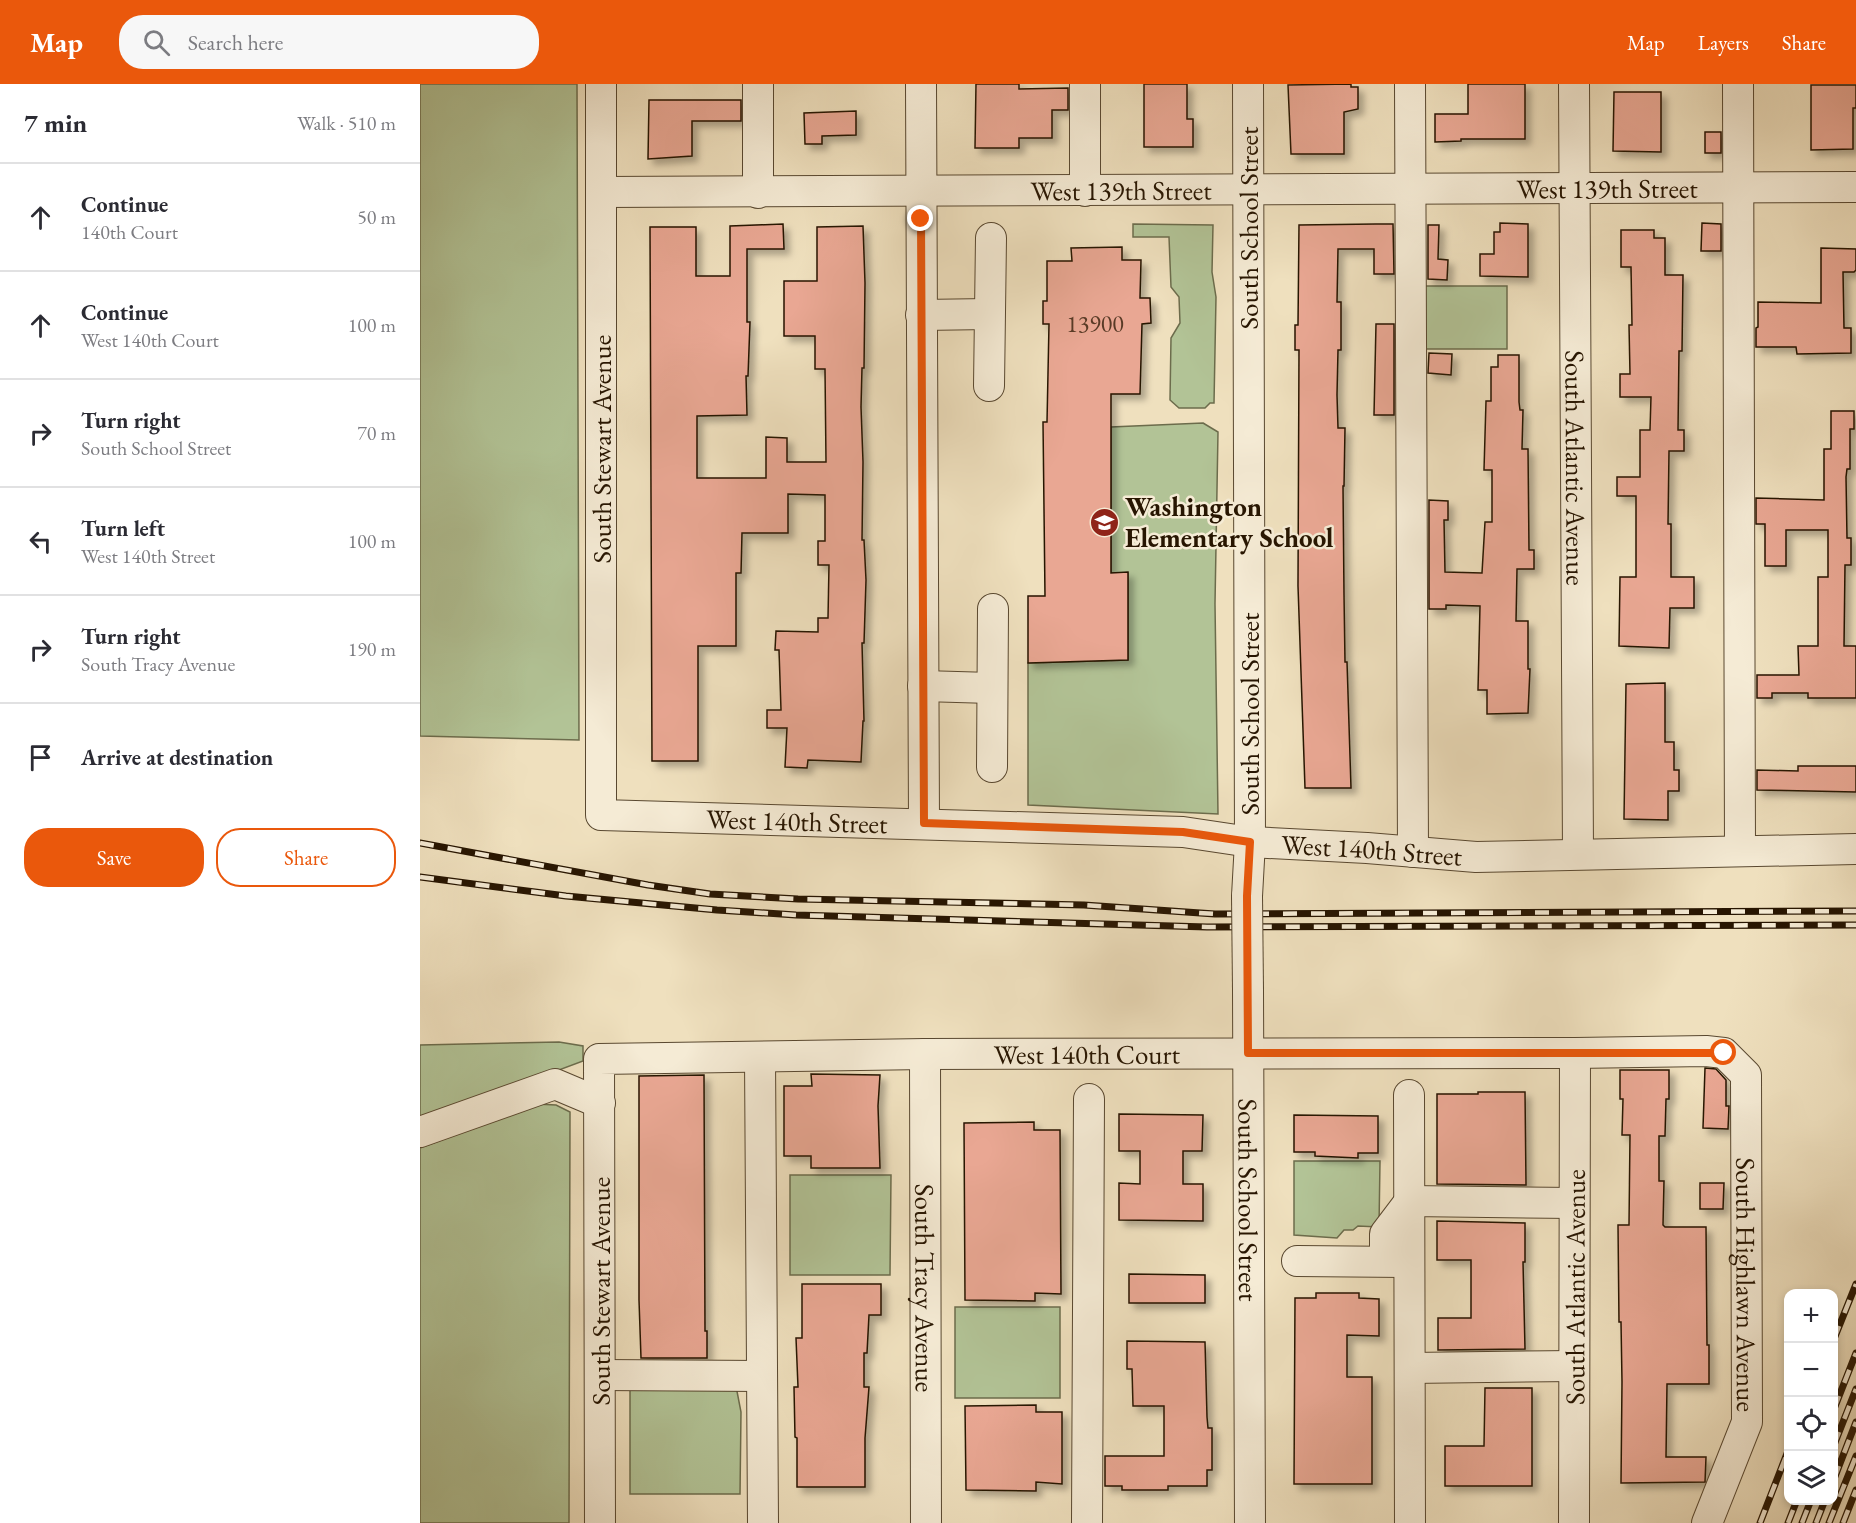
<!DOCTYPE html>
<meta charset="utf-8">
<style>
body{margin:0;font-family:"EB Garamond",serif;background:#f7f7f7;color:#2b2b33}
.controls{position:absolute;right:18px;bottom:18px;display:grid;overflow:hidden;border-radius:12px;box-shadow:0 3px 9px #0003}
.controls button{width:54px;height:54px;display:grid;place-items:center;padding:0;border:0;border-bottom:2px solid #e1e1e2;background:#fff;color:#2b2b33;font:30px sans-serif}
.stop{position:absolute;width:18px;height:18px;margin:-14px;border:4px solid #ea580c;border-radius:50%;background:#fff}
.stop.end{background:#ea580c;border-color:#fff;box-shadow:0 2px 6px #0008}
.list{margin:0;padding:0;list-style:none}
h2{display:flex;justify-content:space-between;align-items:center;height:78px;margin:0;padding:0 24px;font-size:26px}
h2 small{font-size:20px;font-weight:400;color:#7c7c81}
.list li{display:grid;grid-template-columns:39px 1fr auto;gap:18px;align-items:center;box-sizing:border-box;height:108px;padding:0 24px;border-top:2px solid #e1e1e2}
.list b{display:block;font-size:22px;white-space:nowrap}
.list p{margin:0;font-size:20px;white-space:nowrap;color:#7c7c81}
.list em{font-size:20px;font-style:normal;color:#7c7c81}
.actions{display:flex;gap:12px;padding:18px 24px}
.actions a{flex:1;padding:14px 0;border:2px solid #ea580c;border-radius:24px;text-align:center;font-size:21px;color:#ea580c}
.actions .main{background:#ea580c;color:#fff}
.icon{flex:none;width:33px;height:33px;fill:none;stroke:currentColor;stroke-width:2;stroke-linecap:round;stroke-linejoin:round}
.map{position:relative;flex:none;width:1436px;height:1439px;overflow:hidden}
header{display:flex;align-items:center;gap:36px;box-sizing:border-box;height:84px;padding:0 30px;background:#ea580c;color:#fff}
header strong{font-size:28px}
nav{display:flex;gap:33px;margin-inline-start:auto;font-size:21px}
.search{width:420px;height:54px;background:#f7f7f7;display:flex;align-items:center;gap:15px;box-sizing:border-box;padding:0 21px;border-radius:24px;color:#7c7c81;font-size:22px}
main{display:flex}
aside{flex:1;background:#fff}
.map>svg:first-child{display:block}
.green{fill:#b2c396;stroke:#6c6c4c;stroke-width:1.5}
.building{fill:#e9a793;stroke:#271501;stroke-width:1.5;filter:url(#shadow)}
.lines{fill:none;stroke-linecap:round;stroke-linejoin:round}
.minor-casing{stroke:#594830;stroke-width:32}
.minor{stroke:#f5ebd5;stroke-width:30}
.rail-casing{stroke:#271501;stroke-width:7}
.rail{stroke:#f5ebd5;stroke-width:4.5;stroke-dasharray:14;stroke-linecap:butt}
.minor-bridge-casing{stroke:#594830;stroke-width:32;stroke-linecap:butt}
.minor-bridge{stroke:#f5ebd5;stroke-width:30}
.route{stroke:#ea580c;stroke-width:8}
.labels{text-anchor:middle;dominant-baseline:central;stroke-width:5;stroke-linejoin:round;paint-order:stroke}
.number-label{font-size:24px;fill:#583a26}
.street-label{font-size:27px;fill:#271501;stroke:#f5ebd5}
.poi-label{font-size:27px;font-weight:bold;fill:#271501;stroke:#f5ebd5;text-anchor:start}
</style>
<header>
<strong>Map</strong>
<div class="search"><svg class="icon" aria-label="search" viewBox="0 0 24 24"><circle cx="10" cy="10" r="6"/><path d="M15 15l6 6"/></svg>Search here</div>
<nav><a>Map</a><a>Layers</a><a>Share</a></nav>
</header>
<main>
<aside>
<h2>7 min<small>Walk · 510 m</small></h2>
<ul class="list">
<li><svg class="icon" aria-label="ahead" viewBox="0 0 24 24"><path d="M12 20V5M6 11l6-6 6 6"/></svg><div><b>Continue</b><p>140th Court</p></div><em>50 m</em></li>
<li><svg class="icon" aria-label="ahead" viewBox="0 0 24 24"><path d="M12 20V5M6 11l6-6 6 6"/></svg><div><b>Continue</b><p>West 140th Court</p></div><em>100 m</em></li>
<li><svg class="icon" aria-label="right" viewBox="0 0 24 24"><path d="M7 20v-9h11M14 6l5 5-5 5"/></svg><div><b>Turn right</b><p>South School Street</p></div><em>70 m</em></li>
<li><svg class="icon" aria-label="left" viewBox="0 0 24 24"><path d="M17 20v-9H6M10 6l-5 5 5 5"/></svg><div><b>Turn left</b><p>West 140th Street</p></div><em>100 m</em></li>
<li><svg class="icon" aria-label="right" viewBox="0 0 24 24"><path d="M7 20v-9h11M14 6l5 5-5 5"/></svg><div><b>Turn right</b><p>South Tracy Avenue</p></div><em>190 m</em></li>
<li><svg class="icon" aria-label="arrive" viewBox="0 0 24 24"><path d="M6 21V4h12l-3 4 3 4H6"/></svg><div><b>Arrive at destination</b></div></li>
</ul>
<div class="actions"><a class="main">Save</a><a>Share</a></div>
</aside>
<div class="map">
<svg width="1436" height="1439" viewBox="0 0 1436 1439">
<defs>
<filter id="shadow"><feDropShadow dx="5.5" dy="5.5" stdDeviation="3" flood-color="#0004"/></filter>
</defs>
<rect width="100%" height="100%" fill="#efe0be"/>
<filter id="stains"><feTurbulence type="fractalNoise" baseFrequency=".00333" numOctaves="4"/><feColorMatrix values="0 0 0 0 .2 0 0 0 0 .09 0 0 0 0 .02 0 0 0 .5 -.17"/></filter>
<radialGradient id="worn" r=".72"><stop offset=".6" stop-color="#630" stop-opacity="0"/><stop offset="1" stop-color="#630" stop-opacity=".3"/></radialGradient>
<path class="green" d="M0,0h157l2,656 -159,-4z
M713,140l80,1 -1,47 4,25 -2,106h-4l-5,5h-26l-9,-8 1,-62 9,-15 -1,-26 -8,-10 -2,-50h-36z
M1002,202h85v63h-86z
M783,339l15,9 -3,172 3,210 -190,-9v-142l100,-3v-87h-17v-146z
M139,958l24,4v15l-163,61v-77z
M116,1020l20,1 14,7 -1,411h-149v-375z
M874,1077h86l-1,66 -21,-1 -5,4h-9l-7,8 -43,-3z
M370,1091h101l-1,100h-100z
M535,1223h105v91h-105z
M315,1297l6,31 -1,82h-110v-110z"/>
<path class="building" d="M556,0h43v5l49,-1v22h-16v28h-33v10h-44z
M724,0h43v35h6v28h-49z
M931,0v3h7v22l-14,3v42h-53l-3,-69z
M1048,0h57v55h-64v2l-26,1v-28h33z
M1391,1h45v23h-3v41l-42,1z
M1194,8h47v60l-48,-1z
M229,16h92v21h-49v35l-44,3z
M436,27v24l-34,1v8h-17l-1,-31z
M1285,48h16v21h-16z
M1080,139l28,1v53l-48,-1v-22h14v-22h6z
M1282,139l19,1v27h-20z
M363,140l1,25h-37v73h3l-2,54h-2l1,39 -50,1v62h69v-41l21,1v24h39l-1,-93h-10v-33h-31v-55h33v-54l46,-1 2,57 -1,85h-2l-1,39 2,55 -1,78h2l2,40 -2,63h-2l2,78h-1l-2,41 -53,-2 -1,8 -22,-1 2,-39h-20v-18h14l-2,-60h-4l1,-19 42,1v-14h10l1,-53h-11v-24h7v-46l-37,-1v39h-46l-1,40h-5v73h-38v115h-46l-2,-534h46v49h34v-50z
M956,140h17l1,50h-20v-25h-36l-1,53h4v48h-3l-1,45 1,33h7l-1,58h-1l1,109 1,67h2l4,126h-46l-7,-202 1,-236h-4v-25h3l1,-100z
M1008,141h11l-1,34 10,1 -1,20 -19,-1z
M1201,146h33v8h11v37h18l-1,76h-3l-1,79h6v21h-15l-1,73h3v53h23v31h-24l-1,40 -50,-2 1,-69h16v-81h-19v-19h23v-47h10l1,-33h-31v-23h10l-1,-49h3l-1,-58h-10z
M702,163v13h19l-1,38h10l1,25 -9,1 -2,70h-29v179l17,-1v88l-100,3v-67h17l-2,-174h4l2,-98h-6v-23h4v-40h25l-1,-13z
M1401,164l35,1v21l-2,2h-11l1,56h7v25l-54,1 -1,-7h-40v-19l2,-1v-25l63,1z
M956,240h18v91h-20z
M1009,269l23,1 -1,21 -23,-2z
M1078,271h21v47l1,8h3l-1,39h6l1,101h5v19h-17l-1,52h12v48h2l-2,44 -41,1v-24h-9l2,-84 -34,-1v4h-17v-109l19,1v19h-4l1,52 37,1 3,-51h7v-52h-8l2,-69h5v-34h7z
M1411,327h23v18h-4v40h-3l-1,8 1,61h4v27h-6l-1,81h12v52h-48v-5h-36v5h-15v-23h42l-1,-29h20v-69h10v-47h-42v36h-21v-42h-9v-26l68,2v-51h7z
M1245,599v59h9v28h5v21h-11v29l-44,-1 2,-135z
M1378,682h58v26l-99,-2v-20l41,1z
M1285,984l11,1 10,11v26h3l-1,23 -25,-1z
M1200,986h49v29h-3l-1,37h-6v45h5l-1,44 2,2h41l1,118h2v39h-42l-1,73h40l-1,25 -84,1 1,-101 -1,-60h-2l-1,-97h11l1,-90h-8l1,-36h-3z
M391,990l69,1 -2,31 2,62h-69v-12h-27v-70h28z
M284,991l1,256h2v27h-66l-2,-58v-224z
M1058,1008h47l1,93 -89,-1v-90h41z
M699,1030l84,1 -1,36h-19v33h20v37l-84,-1v-37l21,1v-33h-21z
M874,1031l84,1v37h-20v5l-43,-2v-4h-21z
M614,1038v8h26l1,164 -26,-1v8l-70,-1 -1,-177z
M1280,1099h24l-1,26h-23z
M1017,1137l88,2v39h-2l2,87 -87,1v-32h33v-58h-34z
M709,1190l76,1v28h-76z
M382,1200h79v31h-12l-2,38h-3v34h5l-4,51v49h-68v-49l-2,-1 -1,-50h4l-2,-49h6z
M896,1209h43v5l20,1v37l-32,-1v42h25v107h-78l1,-186h21z
M707,1257l78,1 2,75 1,11h4v42h-5v16h-39v4h-46v-4h-17v-30h59v-50h-31l-1,-37h-5z
M1065,1304h47v98h-87v-40h39z
M616,1321v7h26v72l-26,-2v9l-70,-1 -1,-84z"/>
<g class="lines">
<defs>
<g id="minor">
<path id="s1" d="M181,0v731l582,17 67,10 117,6 109,9 380,-8"/>
<path d="M338,0v109"/>
<path d="M501,0l3,739"/>
<path d="M665,0v107"/>
<path d="M990,0l3,768"/>
<path id="s2" d="M1154,0l4,769"/>
<path d="M1318,0l2,767"/>
<path id="s3" d="M182,108l1254,-5"/>
<path d="M501,231l68,-1"/>
<path d="M569,302l2,-148"/>
<path d="M503,602l68,2"/>
<path d="M572,683l1,-158"/>
<path d="M827,812l3,-54 -2,-758"/>
<path id="s4" d="M828,906l2,533"/>
<path id="s5" d="M505,970l1,469"/>
<path d="M340,973l3,466"/>
<path d="M989,1011l1,428"/>
<path d="M0,1048l135,-48 45,19"/>
<path d="M877,1177l108,1"/>
<path d="M965,1177v-27l25,-33 164,2"/>
<path d="M990,1284l164,-2"/>
<path d="M180,1291l162,1"/>
<path id="s6" d="M180,1439l-1,-464 326,-5 650,-1 131,-2 18,2 22,22 1,347 -40,101"/>
<path d="M667,1439l2,-424"/>
<path id="s7" d="M1154,1439l1,-470"/>
</g>
</defs>
<use href="#minor" class="minor-casing"/>
<use href="#minor" class="minor"/>
<defs>
<path id="rail" d="M0,759l228,42 62,9 88,5 286,6 131,9 641,-3
M0,793l146,19 151,14 79,5 411,12 649,-2
M1414,1255l22,-55
M1414,1325l22,-56
M1414,1361l22,-56
M1414,1395l22,-57
M1340,1439l28,-72
M1368,1439l9,-23
M1382,1439l9,-23
M1396,1439l9,-23
M1409,1439l27,-67
M1423,1439l13,-33"/>
</defs>
<use href="#rail" class="rail-casing"/>
<use href="#rail" class="rail"/>
<defs>
<path id="minor-bridge" d="M827,812l1,94"/>
</defs>
<use href="#minor-bridge" class="minor-bridge-casing"/>
<use href="#minor-bridge" class="minor-bridge"/>
</g>
<g class="lines">
<path class="route" d="M501,135l3,604 259,9 67,10 -3,54 1,157h476"/>
</g>
<defs>
<symbol id="school-disc" viewBox="-11 -11 22 22"><circle r="9.5" fill="#8f2418" stroke="#f5ebd5"/><path d="M0-5L7-2L0 1L-7-2ZM-4 1L0 2.5L4 1V4Q0 6-4 4Z" fill="#fff"/></symbol>
</defs>
<g fill-rule="evenodd">
<use href="#school-disc" x="668" y="422" width="33" height="33"/>
</g>
<g class="labels">
<g class="number-label">
<text x="675" y="239">13900</text>
</g>
<g class="street-label">
<text stroke="none"><textPath href="#s3" startOffset="1005">West 139th Street</textPath></text>
<text stroke="none"><textPath href="#s3" startOffset="519">West 139th Street</textPath></text>
<text transform="translate(828 144) rotate(-90)">South School Street</text>
<text transform="translate(181 365) rotate(-90)">South Stewart Avenue</text>
<text stroke="none"><textPath href="#s2" startOffset="384">South Atlantic Avenue</textPath></text>
<text transform="translate(829 630) rotate(-90)">South School Street</text>
<text stroke="none"><textPath href="#s1" startOffset="927">West 140th Street</textPath></text>
<text stroke="none"><textPath href="#s1" startOffset="1503">West 140th Street</textPath></text>
<text stroke="none"><textPath href="#s6" startOffset="952">West 140th Court</textPath></text>
<text stroke="none"><textPath href="#s4" startOffset="210">South School Street</textPath></text>
<text stroke="none"><textPath href="#s6" startOffset="1830">South Highlawn Avenue</textPath></text>
<text stroke="none"><textPath href="#s7" startOffset="236">South Atlantic Avenue</textPath></text>
<text stroke="none"><textPath href="#s5" startOffset="234">South Tracy Avenue</textPath></text>
<text transform="translate(180 1207) rotate(-90)">South Stewart Avenue</text>
</g>
<g class="poi-label">
<text x="705" y="422">Washington<tspan x="705" dy="31">Elementary School</tspan></text>
</g>
</g>
<rect width="100%" height="100%" filter="url(#stains)"/>
<rect width="100%" height="100%" fill="url(#worn)"/>
</svg>
<div class="controls">
<button>+</button>
<button>−</button>
<button><svg class="icon" aria-label="locate" viewBox="0 0 24 24"><circle cx="12" cy="12" r="6"/><path d="M12 2v4M12 18v4M2 12h4M18 12h4"/></svg></button>
<button><svg class="icon" aria-label="layers" viewBox="0 0 24 24"><path d="M12 4l9 5-9 5-9-5zM3 14l9 5 9-5"/></svg></button>
</div>
<div class="stop" style="left:1304px;top:969px"></div>
<div class="stop end" style="left:501px;top:135px"></div>
</div>
</main>
